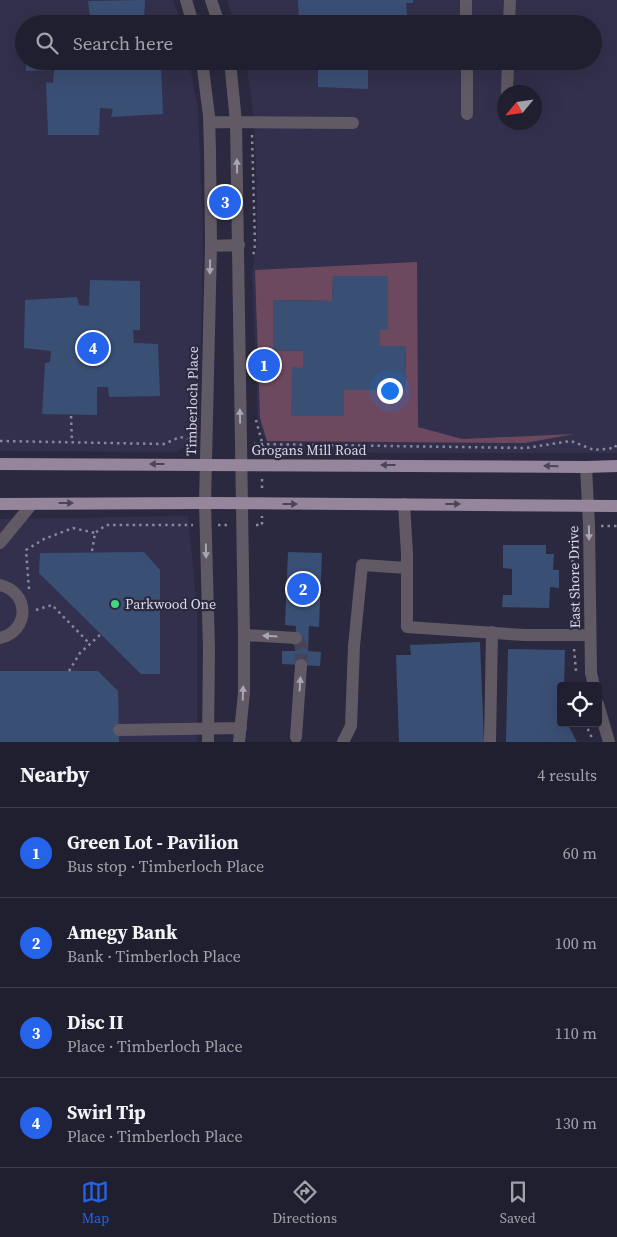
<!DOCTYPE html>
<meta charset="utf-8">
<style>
body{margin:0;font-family:"Source Serif 4",serif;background:#282737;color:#f1f3f6}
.controls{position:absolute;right:15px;bottom:15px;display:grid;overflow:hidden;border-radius:5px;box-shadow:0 5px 20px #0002}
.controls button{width:45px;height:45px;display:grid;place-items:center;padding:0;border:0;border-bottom:1px solid #3d3d4b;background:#201f2f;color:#f1f3f6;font:25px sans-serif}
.compass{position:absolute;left:497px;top:85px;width:45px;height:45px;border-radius:50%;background:#201f2f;box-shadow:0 5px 20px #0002;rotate:241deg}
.you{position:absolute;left:389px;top:390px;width:18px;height:18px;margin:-12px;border:4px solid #fff;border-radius:50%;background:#1a73e8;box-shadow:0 0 0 8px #1a73e833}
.badge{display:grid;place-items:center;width:32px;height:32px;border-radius:50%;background:#2563eb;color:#fff;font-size:16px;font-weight:700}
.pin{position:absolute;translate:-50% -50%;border:2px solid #fff;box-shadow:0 1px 5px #0006}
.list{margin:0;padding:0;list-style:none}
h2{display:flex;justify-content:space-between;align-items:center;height:65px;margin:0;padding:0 20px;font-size:21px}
h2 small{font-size:16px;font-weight:400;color:#a2a2aa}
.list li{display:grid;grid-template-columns:32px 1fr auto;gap:15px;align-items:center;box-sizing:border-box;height:90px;padding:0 20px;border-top:1px solid #3d3d4b}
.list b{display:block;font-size:19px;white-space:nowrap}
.list p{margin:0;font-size:16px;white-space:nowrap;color:#a2a2aa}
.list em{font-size:16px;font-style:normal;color:#a2a2aa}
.icon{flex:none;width:28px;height:28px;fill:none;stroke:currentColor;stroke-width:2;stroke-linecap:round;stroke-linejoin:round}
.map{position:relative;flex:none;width:617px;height:742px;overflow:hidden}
.search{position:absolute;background:#201f2f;box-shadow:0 5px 20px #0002;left:15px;right:15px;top:15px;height:55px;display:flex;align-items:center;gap:12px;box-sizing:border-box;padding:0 18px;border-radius:28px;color:#a2a2aa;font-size:19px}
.sheet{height:425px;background:#201f2f}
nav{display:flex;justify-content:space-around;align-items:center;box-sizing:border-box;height:70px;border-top:1px solid #3d3d4b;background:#201f2f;font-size:14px;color:#a2a2aa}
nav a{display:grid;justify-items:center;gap:2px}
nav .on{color:#2563eb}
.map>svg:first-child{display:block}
.built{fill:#33304d;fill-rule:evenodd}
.green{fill:#6d495f;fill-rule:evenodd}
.building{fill:#3a4f74}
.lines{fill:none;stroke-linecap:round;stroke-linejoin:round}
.minor-tunnel{stroke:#454358;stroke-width:12;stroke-dasharray:12 6;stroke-linecap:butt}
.path{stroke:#89889a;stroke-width:2.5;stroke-dasharray:2.5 4;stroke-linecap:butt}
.minor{stroke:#615a64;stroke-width:12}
.major{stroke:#95869b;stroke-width:12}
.oneway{fill:#a9a6b3}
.oneway2{fill:#4b455b}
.poi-dot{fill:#41d77c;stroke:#2b293f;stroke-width:2}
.labels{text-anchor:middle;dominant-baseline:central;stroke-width:4.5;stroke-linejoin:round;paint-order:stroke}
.street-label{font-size:14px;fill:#d9d9e8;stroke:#2b293f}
.poi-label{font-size:14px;fill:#d9d9e8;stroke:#2b293f;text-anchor:start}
</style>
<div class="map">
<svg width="617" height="742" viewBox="0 0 617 742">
<rect width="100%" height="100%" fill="#2b293f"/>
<path class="built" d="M0,0h173l9,24h-158v37h165l9,47 5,128 -4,199 -22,17 -177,-1z
M227,0h390v453h-348l-11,-32 -6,-148 5,-31v-44l-3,-78 -8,-59h347v-37h-358zM504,92h30v30h-30z
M188,516l9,91v135h-197v-223z"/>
<path class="green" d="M417,262l1,165 44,12 112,-5 -49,9 -258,-2 -7,-23 -5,-148zM333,276h55v54h-8v16h26l-1,44h-61v26h-52v-48h11v-17l-30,-1v-50l59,1z"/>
<path class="building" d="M145,0l-1,24h-53l-3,-23z
M298,0h115v3h-7l1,13 27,1v7l-135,-1z
M27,21h52v3h-53z
M26,61h111l1,3 23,1 2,49 -52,3 2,-8 -13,-1 -1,27h-51l-2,-53 7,1 1,-13 -28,1z
M318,61h50v28l-50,-2z
M383,61h49v8l-50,-2z
M333,276h55v54h-8v16h26l-1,44h-61v26h-53l1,-49 11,1v-17l-30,-1v-50l59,1z
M90,280l50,1v49h-7l1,13 24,1 2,52 -51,1 -1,-10h-11v28l-55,-1 3,-51 5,-1 1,-11 -27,-3 1,-48 52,-3 2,8 10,1z
M503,545h43v9h8l-1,16h6v18l-9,-1 -1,21 -47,-1 1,-12h9v-26l-9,-1z
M144,552l16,18v104h-19l-102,-101 1,-20z
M288,552l34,1 -3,74 -10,-1 -1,25 13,1 -1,14 -38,-2v-13h13l1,-25 -11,-1z
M480,642l4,100h-85l-3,-87h15l-1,-10z
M508,649l57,1 -1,36h-3v37h6l10,19h-71z
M0,671h98l20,20 1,51h-119z"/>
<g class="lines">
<path class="minor-tunnel" d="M296,638l6,9 -1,18"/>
<path class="path" d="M252,135l3,110 -2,12
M71,416l1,26
M256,420l7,26 -1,7
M0,441l164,3 16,-7 14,3
M254,444l272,4 45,-7 23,9 21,-2 2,-5
M262,479v12
M218,525h12
M256,525h6v-9
M601,526h16
M92,551l3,-18 11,-8h87
M29,589l-3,-39 18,-11 29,-11 22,5
M36,610l16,-5 38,39
M573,621l-1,-94h4
M574,649l2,22
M69,671l11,-18 21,-19
M585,723l8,17"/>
<path class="minor" d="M186,0l7,24
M211,0l8,24
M466,0v24
M509,24l1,-24
M202,61l7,55 1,35 1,95 -6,257 4,146 -1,93
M230,61l6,61 8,513v58l-5,49
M467,61v53
M507,92l1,-31
M210,122l143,1
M211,246l28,-1
M586,467l3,58 2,148 3,13
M404,504l3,49v74l117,8h66
M0,543l32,-39
M0,585c30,7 30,46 0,53
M244,635l52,3
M598,704l11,38
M119,730l122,-2
M296,737l5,-72
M343,742l8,-16 3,-80 8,-81 45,3
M490,742l2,-110"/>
<path class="major" d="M0,464l586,3 31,-1
M0,504l205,-1 412,3"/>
</g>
<defs><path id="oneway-solid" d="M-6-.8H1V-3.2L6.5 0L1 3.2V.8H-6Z" transform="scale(1.25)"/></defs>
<g class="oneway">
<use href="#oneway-solid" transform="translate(237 166) rotate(-91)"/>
<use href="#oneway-solid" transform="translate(210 267) rotate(91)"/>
<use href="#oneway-solid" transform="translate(240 416) rotate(-91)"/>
<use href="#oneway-solid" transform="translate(589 533) rotate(89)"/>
<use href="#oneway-solid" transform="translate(206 551) rotate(89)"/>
<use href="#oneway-solid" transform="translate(270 636) rotate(-177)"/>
<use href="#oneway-solid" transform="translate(300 684) rotate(-86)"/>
<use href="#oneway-solid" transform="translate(243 693) rotate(-88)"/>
</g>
<g class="oneway2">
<use href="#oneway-solid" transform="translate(157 464) rotate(-180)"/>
<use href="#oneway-solid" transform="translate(388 465) rotate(-180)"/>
<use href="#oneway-solid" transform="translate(551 466) rotate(-179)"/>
<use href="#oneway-solid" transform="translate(66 503)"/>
<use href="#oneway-solid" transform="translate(290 504)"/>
<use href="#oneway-solid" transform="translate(453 504)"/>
</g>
<circle class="poi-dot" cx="115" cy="604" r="5"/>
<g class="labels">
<g class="street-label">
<text transform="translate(192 401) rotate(-89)">Timberloch Place</text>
<text x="309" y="450">Grogans Mill Road</text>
<text transform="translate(574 577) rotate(-91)">East Shore Drive</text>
</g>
<g class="poi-label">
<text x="125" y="604">Parkwood One</text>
</g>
</g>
</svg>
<div class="controls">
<button><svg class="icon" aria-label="locate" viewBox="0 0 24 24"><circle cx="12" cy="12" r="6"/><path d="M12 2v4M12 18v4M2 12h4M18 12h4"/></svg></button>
</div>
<svg class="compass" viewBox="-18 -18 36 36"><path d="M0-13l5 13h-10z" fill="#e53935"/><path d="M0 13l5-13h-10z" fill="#a2a2aa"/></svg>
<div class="you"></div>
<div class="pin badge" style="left:264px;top:365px">1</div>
<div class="pin badge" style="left:303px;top:589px">2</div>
<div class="pin badge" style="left:225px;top:202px">3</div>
<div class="pin badge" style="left:93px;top:348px">4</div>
<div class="search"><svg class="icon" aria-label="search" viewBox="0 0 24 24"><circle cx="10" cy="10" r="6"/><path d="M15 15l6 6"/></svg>Search here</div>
</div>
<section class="sheet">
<h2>Nearby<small>4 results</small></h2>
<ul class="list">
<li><span class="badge">1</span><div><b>Green Lot - Pavilion</b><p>Bus stop · Timberloch Place</p></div><em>60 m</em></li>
<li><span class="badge">2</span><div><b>Amegy Bank</b><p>Bank · Timberloch Place</p></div><em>100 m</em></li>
<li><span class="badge">3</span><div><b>Disc II</b><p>Place · Timberloch Place</p></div><em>110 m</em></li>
<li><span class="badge">4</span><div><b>Swirl Tip</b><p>Place · Timberloch Place</p></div><em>130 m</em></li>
</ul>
</section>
<nav>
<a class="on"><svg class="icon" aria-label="map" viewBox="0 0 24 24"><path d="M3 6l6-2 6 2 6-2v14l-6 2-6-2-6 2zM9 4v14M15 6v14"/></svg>Map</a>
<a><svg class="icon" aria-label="directions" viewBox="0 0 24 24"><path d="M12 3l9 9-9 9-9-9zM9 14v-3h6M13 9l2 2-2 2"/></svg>Directions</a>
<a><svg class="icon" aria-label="saved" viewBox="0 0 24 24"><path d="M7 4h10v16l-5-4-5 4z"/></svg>Saved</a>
</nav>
